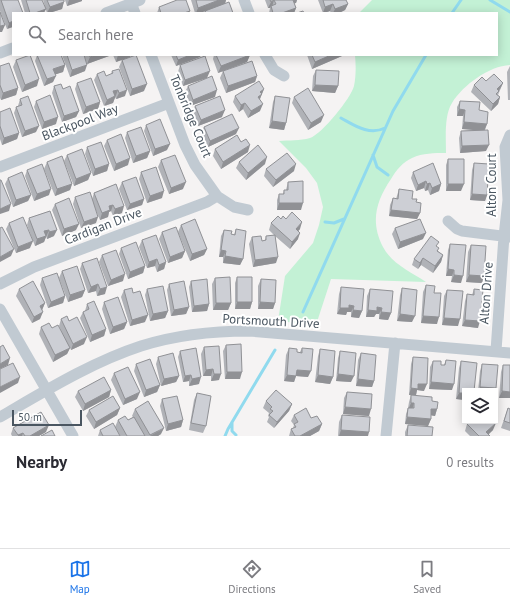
<!DOCTYPE html>
<style>
body{margin:0;font-family:"PT Sans",sans-serif;background:#f7f7f7;color:#2b2b33}
.controls{position:absolute;right:12px;bottom:12px;display:grid;overflow:hidden;border-radius:0px;box-shadow:0 2px 10px #0003}
.controls button{width:36px;height:36px;display:grid;place-items:center;padding:0;border:0;border-bottom:1px solid #e1e1e2;background:#fff;color:#2b2b33;font:20px sans-serif}
.scale{position:absolute;left:12px;bottom:10px;width:70px;box-sizing:border-box;padding-left:4px;border:2px solid #4a5661;border-top:0;font-size:11px;line-height:14px;white-space:nowrap;color:#4a5661;-webkit-text-stroke:3px #fff;paint-order:stroke}
.list{margin:0;padding:0;list-style:none}
h2{display:flex;justify-content:space-between;align-items:center;height:52px;margin:0;padding:0 16px;font-size:17px}
h2 small{font-size:13px;font-weight:400;color:#7c7c81}
.icon{flex:none;width:22px;height:22px;fill:none;stroke:currentColor;stroke-width:2;stroke-linecap:round;stroke-linejoin:round}
.map{position:relative;flex:none;width:510px;height:436px;overflow:hidden}
.search{position:absolute;background:#fff;box-shadow:0 2px 10px #0003;left:12px;right:12px;top:12px;height:44px;display:flex;align-items:center;gap:10px;box-sizing:border-box;padding:0 14px;border-radius:0px;color:#7c7c81;font-size:15px}
.sheet{height:112px;background:#fff}
nav{display:flex;justify-content:space-around;align-items:center;box-sizing:border-box;height:56px;border-top:1px solid #e1e1e2;background:#fff;font-size:11px;color:#7c7c81}
nav a{display:grid;justify-items:center;gap:2px}
nav .on{color:#1a73e8}
.map>svg:first-child{display:block}
.green{fill:#c3f1d5}
.lines{fill:none;stroke-linecap:round;stroke-linejoin:round}
.stream{stroke:#90daee;stroke-width:3}
.street{stroke:#c1cad2;stroke-width:11}
.wall{fill:#b0b2b7}
.shaded-wall{fill:#909195}
.building{fill:#cdcfd5;stroke:#909195}
.labels{text-anchor:middle;dominant-baseline:central;stroke-width:4;stroke-linejoin:round;paint-order:stroke}
.street-label{font-size:13px;fill:#4a5661;stroke:#fff}
</style>
<div class="map">
<svg width="510" height="436" viewBox="0 0 510 436">
<rect width="100%" height="100%" fill="#f5f3f3"/>
<path class="green" d="M372,0h138v65c-21,1 -47,20 -58,38 -8,12 -6,36 -6,50 -12,0 -23,0 -34,5 -9,4 -16,12 -21,21 -15,22 -21,43 -8,68 9,17 28,25 43,35l-95,-3 -15,46 -38,-4 7,-45 28,-33 6,-18 4,-18 -6,-24 -11,-15 -27,-27c10,-1 21,0 31,-3 12,-4 41,-40 44,-52 2,-10 2,-20 1,-31h142v-42h-138z"/>
<g class="lines">
<path class="stream" d="M490,0l20,12
M452,13l9,-13
M341,118c13,7 28,18 44,10
M373,155l4,12 11,8
M325,222l9,1 10,-4
M303,312l90,-201 33,-56
M232,422v9l4,4
M225,436l3,-7 47,-79"/>
<path class="street" d="M244,0l5,13
M131,3l4,10
M106,13l34,-13
M0,53l13,-5
M151,55l34,90 10,20 22,31 17,11 14,3
M265,55l9,15 10,6
M0,167l169,-64
M448,221l9,8 5,2 48,6
M0,284l34,-17 173,-65 10,-6
M0,309l73,127
M496,351l8,-115 4,-36 -3,-53 5,-12
M0,417c45,-26 92,-55 141,-71 35,-11 72,-15 108,-15l261,22
M386,436l9,-93"/>
</g>
<path class="wall" d="M0,0h18l-11,29 -7,-18z
M21,0h21l2,13h-19z
M43,0h21l-2,9 -13,4h-2z
M65,0h17v1l-15,5z
M191,0h35l-1,3 8,10h-29l1,-2 -5,2h-5z
M265,0h32l-1,3h-2l2,5 -2,5h-25l1,-5h-2z
M318,0h28l2,4 -3,6 -6,3h-8l-1,-2 -5,2h-2z
M159,7l30,6h-32z
M37,55h24l4,10 -2,7 -8,2 -2,8 -9,4 -9,-25z
M62,55h22l1,16 -15,6z
M84,55h25v1l-22,8z
M113,55h18l-1,2 -14,5z
M171,55h30l-1,2 -24,9z
M214,55h36l-3,7 -29,11 -5,-14z
M307,55h35v1l-30,13z
M16,60l21,26 -15,6 -9,-25z
M122,60l22,31 -14,5 -11,-29z
M180,65l27,13 -24,8 -5,-14z
M0,66l18,22 -2,7 -15,5 -1,-2z
M510,66v34h-2l-1,-28z
M316,70l22,16 -3,7 -23,-2 1,-15z
M112,71l13,25 -9,3 -1,-2 -2,6 -9,3 -10,-26 3,-6 9,2 5,-2z
M223,71l34,5 -2,6 -29,11 -6,-15z
M486,81l17,2 -5,12 2,2 -2,7 -7,7 -20,-19 3,-7z
M77,83l23,19 -2,7 -15,5 -8,-25z
M54,86l9,3 16,22 -3,6 -14,5 -10,-29z
M188,86l27,11 -25,9 -5,-14z
M264,89l-4,10v12l-12,7 -5,-9 -4,3 -6,-10 2,-6z
M275,96l11,27 -2,7 -15,-2 4,-26z
M294,97l27,25 -13,8 -16,-27z
M20,99l16,33 -14,5 -8,-24 2,-6 2,-1z
M36,101l20,23 -14,5 -8,-22z
M460,101l19,9 8,14 -2,6 1,21 -26,2 -1,-15 2,-7 16,-1 -15,-1 1,-13h-6v-9z
M195,106l27,11 -24,9 -5,-14z
M0,112l19,21 -2,6 -15,6 -2,-6z
M146,125l21,25 -14,6 -9,-25z
M204,127l32,7 -28,13 -7,-14z
M127,132l23,19 -3,7 -14,5 -8,-25z
M107,140l21,25 -14,6 -10,-25z
M87,147l22,17 -2,7 -14,5 -8,-22z
M215,149l33,3 -27,17 -8,-13z
M67,155l24,18 -3,7 -14,6 -10,-25z
M448,159l13,32h-15v-26z
M161,160l22,29 -14,5 -11,-27z
M47,162l25,22 -2,6 -15,6 -11,-27z
M239,162l26,2 -19,16 -10,-12z
M474,163l13,32 -2,6 -15,-1 2,-30z
M266,169l28,2 -21,16 -9,-11z
M27,170l22,25 -15,6 -9,-25z
M141,172l21,26 -15,5 -8,-24z
M413,172l28,12 -2,7 -9,4 -2,-5 -3,1 -1,-3 -8,3 -5,-13z
M8,178l23,17 -3,6 -15,6 -8,-23z
M122,182l22,17 -2,6 -15,5 -8,-21z
M288,182l13,28h-24v-10l2,-6h4l1,-4h2z
M116,184l6,29 -9,3 -2,-5 -2,1 -1,5 -8,3 -6,-14 2,17 -15,5 -8,-24 2,-7 17,2 2,-6z
M399,189l17,13 4,11 -3,6 -28,-3 1,-11 3,-7 3,1z
M55,204l21,26 -14,6 -10,-26z
M50,211l4,25 -7,3 -1,-3 -2,6 -9,4 -8,-21 2,-7z
M281,219h5l14,10 -2,2v8l-8,10 -15,-13 1,27 -23,4 -4,-23 3,-7 10,4 3,-1 1,-4 8,-1 -5,-5 2,-7z
M9,223l21,25 -14,5 -10,-24z
M181,225l26,24 -3,6 -14,6 -12,-29z
M395,228l28,11 -25,10 -6,-15z
M236,229l7,30 -3,6 -17,-2v-6h-4l2,-21 3,-6 7,4 3,1z
M162,232l23,19 -3,7 -14,5 -9,-24z
M142,240l24,22 -2,7 -7,3 -2,-6 -8,2 -8,-21z
M450,244l11,39 -10,-1 1,-6h-6l2,-26z
M471,245l13,31 -2,7 -16,-1 2,-30z
M437,247l1,4 5,4 -2,7 -8,11 -12,-8 -3,4 -6,-4 2,-6z
M121,248l24,18 -2,7 -15,6 -9,-25z
M102,255l21,26 -15,5 -9,-24z
M82,263l23,31 -8,2 -1,-5 -8,2 -8,-24z
M62,271l23,19 -3,7 -14,5 -9,-24z
M237,277l15,25 -2,7h-15v-26z
M42,278l23,18 -2,7 -15,5 -8,-23z
M215,278l16,25 -3,7h-15l-1,-26z
M261,279l14,24 -2,6h-15v-23z
M191,281l18,23 -2,7 -15,1 -3,-25z
M169,284l20,23 -3,7 -15,2 -4,-26z
M426,285l8,8 3,31 -16,-1 2,-31z
M341,287l21,24 -3,7 -8,-1v-5h-4l-1,3 -9,-1 2,-20z
M402,288l10,34 -15,-1 3,-26z
M19,289l26,14 -3,7 -2,9 -8,4 -16,-27z
M147,289l21,22 -3,7 -15,3 -5,-26z
M370,289l21,24 -3,7 -9,-1v-5h-3l-2,3h-8l1,-21z
M474,289l4,39 -16,-2 3,-25 2,-7 5,1z
M124,290l9,3 12,29 -15,4 -9,-29z
M447,290l11,36 -16,-1 2,-29z
M104,302l23,20 -3,7 -14,5 -8,-25z
M87,304l19,25 -2,7 -14,6 -10,-24 3,-6 2,-1z
M61,319l8,2 15,23 -13,6 -1,-2 -3,6 -14,8 -14,-28 2,-7 11,1 14,13 -7,-15z
M226,345l14,34h-15l-2,-28z
M204,347l15,33 -8,1v-5h-8l-2,-22z
M289,348l8,4h3l2,-4 6,29 -12,-1 -2,6 -10,-1 2,-26z
M320,349l13,28 -3,7 -15,-2 3,-26z
M180,351l19,33 -10,2v-5l-6,1 -5,-25z
M340,351l11,31 -15,-1 2,-23z
M361,353l13,28 -2,6 -16,-1 2,-26z
M158,357l21,19 -3,6 -15,4 -5,-22z
M413,357l11,34 -7,-1 -1,5h-7l2,-31z
M446,360l6,30 -23,-1 1,-22 3,-6 8,4h3z
M461,361l4,30v9l-9,-1 3,-31z
M136,364l24,21 -3,7 -13,5 -10,-26z
M482,364l14,24 -1,3h-17l2,-20z
M503,365h7v33h-11l2,-26z
M114,373l23,26 -14,6 -12,-25z
M111,390l-2,7 -26,14 -8,-14 3,-6z
M347,392l22,24 -26,-2 1,-16z
M197,393l9,33 -3,7 -14,-3 5,-30z
M411,395l26,14 -2,7 -4,-1v4l-3,7 -23,-2 1,-10 2,-6 1,-6z
M162,399l21,21 -2,7 -15,4 -6,-25z
M266,401l26,3 -3,7 -15,17 -7,-6 2,-5 -1,-1 1,-3 -6,-5z
M120,408l-3,7 -23,14 -8,-13 3,-6z
M508,408l2,1v22l-9,-3z
M135,409l26,25 -3,2h-38l-5,-9 3,-7h10l5,-3 -1,-1z
M294,415l28,9 -3,7 -9,5h-21l2,-7 2,-1 1,-3 -3,-4z
M342,415l26,21h-30l1,-14z
M467,424l26,6 -5,4 2,2h-20l-5,-5z
M408,425l24,11h-27v-4z
M13,428l33,4 -7,4h-27l-1,-2z
M100,430l20,6h-22z"/>
<path class="shaded-wall" d="M69,0h13v1l-15,5z
M219,0h7l-1,4 -25,9h-4l2,-5z
M274,0l-2,7 -1,-1 -1,2h-2l3,-6z
M292,0h5l-1,3 -6,2z
M64,2l-2,7 -13,4h-2l3,-6z
M333,4l-3,7 -7,2 2,-6z
M348,4l-3,6 -6,3h-6l2,-4z
M296,8l-2,5h-12z
M46,9l-2,4h-9z
M190,11l-1,2h-5z
M13,21v6l-6,2 2,-6z
M5,25l-3,7h-2v-6z
M96,55h13v1l-22,8 3,-7z
M118,55h13l-1,2 -14,5z
M190,55h11l-1,2 -24,9 2,-6z
M250,55l-3,7 -29,11 3,-7z
M331,55h11v1l-30,13 3,-7z
M65,65l-2,7 -12,4 2,-7z
M87,65l-2,6 -15,6 2,-7z
M210,71l-3,7 -24,8 2,-6z
M56,76l-3,6 -9,4 3,-7z
M257,76l-2,6 -29,11 2,-7z
M39,79l-2,7 -15,6 3,-7z
M503,83l-3,6 -6,7 3,-7z
M147,84l-3,7 -14,5 2,-7z
M315,85l23,1 -3,7 -23,-2z
M18,88l-2,7 -15,5 2,-7z
M264,89l-5,12 -3,2 4,-11z
M118,90l-5,13 -9,3 3,-6 6,-9z
M127,90l-2,6 -9,3 3,-6z
M217,90l-2,7 -25,9 3,-6z
M500,97l-2,7 -7,7 2,-7z
M100,102l-2,7 -15,5 3,-7z
M245,103l-2,6 -4,3 2,-7z
M263,104l-3,7 -12,7 3,-7z
M459,109l6,1 -2,6h-6z
M225,110l-3,7 -24,9 3,-6z
M79,111l-3,6 -14,5 2,-6z
M324,115l-3,7 -13,8 3,-7z
M58,117l-2,7 -14,5 2,-7z
M272,121l14,2 -2,7 -15,-2z
M464,122l23,2 -3,7 -22,-2z
M39,126l-3,6 -14,5 3,-6z
M239,128l-3,6 -28,13 2,-6z
M19,133l-2,6 -15,6 2,-7z
M170,144l-3,6 -14,6 2,-7z
M250,145l-2,7 -27,17 2,-7z
M489,145l-3,6 -26,2 2,-7z
M150,151l-3,7 -14,5 3,-7z
M267,157l-2,7 -19,16 2,-7z
M130,158l-2,7 -14,6 2,-7z
M109,164l-2,7 -14,5 2,-7z
M296,164l-2,7 -21,16 3,-7z
M91,173l-3,7 -14,6 2,-7z
M426,181l-2,7 -8,3 2,-6z
M186,182l-3,7 -14,5 2,-6z
M430,183l-2,7 -3,1 2,-7z
M72,184l-2,6 -15,6 2,-7z
M441,184l-2,7 -9,4 2,-7z
M448,184h16l-3,7h-15z
M51,189l-2,6 -15,6 3,-7z
M164,191l-2,7 -15,5 3,-7z
M472,194l15,1 -2,6 -15,-1z
M31,195l-3,6 -15,6 3,-7z
M144,199l-2,6 -15,5 3,-6z
M279,203h24l-2,7h-24z
M11,204l-2,7 -9,3v-5z
M113,205l-2,6 -2,1 -1,5 -8,3 2,-7 7,-7z
M124,206l-2,7 -9,3 2,-7z
M391,210l29,3 -3,6 -28,-3z
M98,217l-2,6 -15,5 3,-6z
M302,222l-2,7 -6,7 2,-7z
M79,224l-3,6 -14,6 2,-7z
M49,230l-5,12 -9,4 2,-7 7,-8z
M57,230l-3,6 -7,3 2,-7z
M300,233l-2,6 -8,10 2,-7z
M426,233l-3,6 -25,10 2,-7z
M33,241l-3,7 -14,5 2,-6z
M14,249l-3,7 -11,6v-5z
M207,249l-3,6 -14,6 2,-7z
M221,250l5,1 -3,6h-4z
M185,251l-3,7 -14,5 2,-6z
M443,255l-2,7 -8,11 2,-7z
M225,256l18,3 -3,6 -17,-2z
M278,257l-2,6 -23,4 2,-7z
M423,258l-2,7 -3,4 2,-6z
M157,259l-2,7 -8,2 2,-6z
M166,262l-2,7 -7,3 2,-7z
M145,266l-2,7 -15,6 2,-7z
M448,269l6,1 -2,6h-6z
M125,274l-2,7 -15,5 3,-6z
M454,275l9,1 -2,7 -10,-1z
M469,275l15,1 -2,7 -16,-1z
M98,284l-2,7 -8,2 3,-6z
M107,287l-2,7 -8,2 3,-7z
M85,290l-3,7 -14,5 2,-7z
M65,296l-2,7 -15,5 3,-6z
M237,302h15l-2,7h-15z
M260,302l15,1 -2,6h-15z
M45,303l-3,7 -5,3 3,-7z
M216,303h15l-3,7h-15z
M209,304l-2,7 -15,1 2,-6z
M349,305l5,1 -3,6h-4l-1,3 -9,-1 3,-6z
M189,307l-3,7 -15,2 3,-6z
M377,307l5,1 -3,6h-3l-2,3h-8l2,-7z
M353,310l9,1 -3,7 -8,-1z
M168,311l-3,7 -15,3 3,-7z
M43,312l-3,7 -8,4 2,-6z
M381,312l10,1 -3,7 -9,-1z
M400,314l15,2 -3,6 -15,-1z
M148,315l-3,7 -15,4 2,-6z
M423,316l16,1 -2,7 -16,-1z
M444,318l16,1 -2,7 -16,-1z
M465,320l15,1 -2,7 -16,-2z
M127,322l-3,7 -14,5 3,-7z
M106,329l-2,7 -14,6 2,-7z
M87,337l-3,7 -13,6 2,-6z
M70,348l-3,6 -14,8 2,-7z
M10,358l-2,7 -8,4v-5z
M213,369l-2,7h-8l3,-6z
M297,370l14,1 -3,6 -12,-1 -2,6 -10,-1 3,-6z
M227,372h15l-2,7h-15z
M214,374h7l-2,6 -8,1z
M338,374l16,2 -3,6 -15,-1z
M191,375l-2,6 -6,1 2,-6z
M318,375l15,2 -3,7 -15,-2z
M179,376l-3,6 -15,4 3,-7z
M20,377l-2,6 -18,10v-6z
M201,377l-2,7 -10,2 3,-7z
M358,379l16,2 -2,6 -16,-1z
M431,382l23,2 -2,6 -23,-1z
M418,384h9l-3,7 -7,-1 -1,5h-7l2,-7z
M160,385l-3,7 -13,5 2,-7z
M480,387l16,1 -1,3h-16z
M111,390l-2,7 -26,14 2,-7z
M502,391l8,1v6h-11z
M140,392l-3,7 -14,6 2,-6z
M459,393h6v7l-9,-1z
M411,403h3l-2,7h-4z
M292,404l-3,7 -15,17 3,-6z
M345,407l26,2 -2,7 -26,-2z
M120,408l-3,7 -23,14 2,-7z
M431,409h6l-2,7 -6,-1z
M407,417l24,2 -3,7 -23,-2z
M183,420l-2,7 -15,4 2,-7z
M496,423l-3,7 -6,6 -1,-4z
M322,424l-3,7 -9,5h-10z
M49,425l-3,7 -7,4h-9z
M164,428l-3,6 -3,2h-8z
M341,430l28,2 -1,4h-29z
M23,433l-1,3h-4v-1z"/>
<path class="building" d="M1,0h17l5,13h-10v8l-4,2z
M26,0h16l4,9 -11,4h-5z
M47,0h17v2l-14,5z
M177,0h9l4,11 -6,2h-23l-2,-6z
M196,0h23l-21,8z
M270,0h23l3,8 -14,5h-9l-2,-7 5,-2 -2,-4 -3,2z
M323,0h23l2,4 -13,5 -2,-5 -8,3z
M229,2l4,11h-27l-1,-2z
M303,11l1,2h-7z
M0,12l5,13 -5,1z
M30,55l9,24 -14,6 -9,-25z
M37,55h24l4,10 -12,4 3,7 -9,3z
M67,55h17l3,10 -15,5z
M89,55h7l-6,2z
M136,55l11,29 -15,5 -10,-29z
M176,55h14l-12,5z
M216,55h34l-29,11z
M312,55h19l-16,7z
M205,56l5,15 -25,9 -5,-15z
M252,61l5,15 -29,10 -5,-15z
M9,63l9,25 -15,5 -3,-8v-19z
M119,69l8,21 -8,3 -1,-3 -5,1 2,5 -8,4 -10,-26 7,-3 2,5 7,-3 -1,-2z
M316,70l23,1 -1,15 -23,-1z
M494,74l9,9 -6,6 2,2 -3,3 4,3 -7,7 -19,-19 8,-8 4,4z
M212,76l5,14 -24,10 -5,-14z
M91,78l9,24 -14,5 -9,-24z
M259,81l5,8 -4,3 2,2 -4,3 5,7 -12,7 -6,-8 -4,2 -6,-9z
M61,84l2,5 7,-3 9,25 -15,5 -10,-30z
M308,88l16,27 -13,8 -17,-26z
M50,95l8,22 -14,5 -8,-21z
M28,96l11,30 -14,5 -9,-24 6,-2 -2,-6z
M220,96l5,14 -24,10 -6,-14z
M275,96l15,2 -4,25 -14,-2z
M460,101l20,1 -1,8 9,2 -1,12 -23,-2 1,-12 -6,-1z
M10,108l9,25 -15,5 -4,-12v-14z
M232,114l7,14 -29,13 -6,-14z
M160,119l10,25 -15,5 -9,-24z
M141,127l9,24 -14,5 -9,-24z
M488,130l1,15 -27,1 -1,-15z
M121,134l9,24 -14,6 -9,-24z
M237,135l4,7 5,-3 4,6 -27,17 -8,-13z
M101,142l8,22 -14,5 -8,-22z
M258,145l9,12 -19,16 -9,-11z
M82,149l9,24 -15,6 -9,-24z
M287,153l9,11 -20,16 -10,-11z
M175,155l11,27 -15,6 -10,-28z
M62,156l10,28 -15,5 -10,-27z
M448,159h16v25h-16z
M433,163l8,21 -9,4 -2,-5 -3,1 -1,-3 -8,4 -5,-13z
M474,163l15,1 -2,31 -15,-1z
M42,164l9,25 -14,5 -10,-24z
M156,167l8,24 -14,5 -9,-24z
M22,172l9,23 -15,5 -8,-22z
M136,177l8,22 -14,5 -8,-22z
M0,180h1l10,24 -11,5z
M303,181v22h-24v-9h5v-4h4v-8z
M116,184l8,22 -9,3 -2,-4 -4,1 1,4 -8,3 -8,-20z
M399,189l14,2 -1,8h5l-1,3 5,1 -1,10 -29,-3 2,-12 5,1z
M90,192l8,25 -14,5 -9,-25z
M69,198l10,26 -15,5 -9,-25z
M50,211l7,19 -8,2v-2l-5,1 2,5 -9,3 -8,-21z
M292,212l10,10 -6,7 4,4 -8,9 -21,-19 7,-7 3,3 2,-3 3,3z
M23,217l10,24 -15,6 -9,-24z
M195,219l12,30 -15,5 -11,-29z
M420,219l6,14 -26,9 -5,-14z
M2,227l12,22 -14,8v-29z
M176,227l9,24 -15,6 -8,-25z
M236,229l10,2 -3,28 -18,-3 1,-5 -5,-1 3,-20 8,1 -1,3 4,1z
M156,235l10,27 -7,3 -2,-6 -8,3 -7,-22z
M275,235l3,22 -23,3 -3,-23 9,-1 1,5 4,-1v-4z
M431,236l8,6 -3,4 3,2 -2,3 6,4 -8,11 -12,-8 -3,5 -6,-4z
M136,242l9,24 -15,6 -9,-24z
M450,244l16,1 -3,31 -9,-1v-5l-6,-1z
M471,245l15,1 -2,30 -15,-1z
M116,250l9,24 -14,6 -9,-25z
M97,258l10,29 -7,2 -2,-5 -7,3 -9,-24z
M77,266l8,24 -15,5 -8,-24z
M57,273l8,23 -14,6 -9,-24z
M230,277l1,26h-15l-1,-25z
M237,277h15v25h-15z
M207,279l2,25 -15,2 -3,-25z
M261,279l15,1 -1,23 -15,-1z
M33,281l12,22 -5,3 3,6 -9,5 -15,-28z
M184,281l5,26 -15,3 -5,-26z
M426,285l9,1 -1,7h7l-2,24 -16,-1z
M163,286l5,25 -15,3 -6,-25z
M341,287l23,2 -2,22 -9,-1 1,-4 -5,-1v3h-9z
M132,288l1,5 7,-2 8,24 -16,5 -8,-30z
M402,288l15,2 -2,26 -15,-2z
M370,289l23,2 -2,22 -10,-1 1,-4 -5,-1v4l-9,-1z
M474,289l9,1 -3,31 -15,-1 2,-26 7,1z
M447,290l16,1 -3,28 -16,-1z
M118,297l9,25 -14,5 -9,-25z
M94,301l12,28 -14,6 -9,-23 6,-3 -2,-5z
M67,316l2,5 8,-4 10,20 -14,7 -12,-25z
M49,323l3,5 6,-3 12,23 -15,7 -14,-28z
M241,344l1,28h-15l-1,-27z
M3,345l7,13 -10,6v-17z
M219,346l2,28h-7l-1,-5 -7,1 -2,-23z
M196,348l5,29 -9,2 -1,-4 -6,1 -5,-25z
M289,348l8,1v3l5,1v-5l11,1 -2,22 -14,-1 -1,6 -9,-1z
M320,349l15,2 -2,26 -15,-2z
M340,351l16,2 -2,23 -16,-2z
M173,353l6,23 -15,3 -6,-22z
M361,353l15,2 -2,26 -16,-2z
M413,357l15,1 -1,26h-9v5l-7,-1z
M150,359l10,26 -14,5 -10,-26z
M446,360l10,1 -2,23 -23,-2 2,-21h8v4h4z
M461,361l16,2 -3,28h-9v2h-6z
M13,363l7,14 -20,10v-18z
M482,364l16,1 -2,23 -16,-1z
M503,365h7v27l-8,-1z
M128,367l12,25 -15,7 -11,-26z
M104,377l7,13 -26,14 -7,-13z
M276,390l16,14 -15,18 -8,-7 4,-4 -3,-2 2,-2 -6,-6z
M347,392l25,2 -1,15 -26,-2z
M197,393l14,3 -5,30 -15,-3z
M411,395l21,2v4l6,1 -1,7h-6v10l-24,-2 1,-9h6v-5h-3z
M113,396l7,12 -24,14 -7,-12z
M177,396l6,24 -15,4 -6,-25z
M148,401l16,27 -14,7 -15,-26z
M306,408l5,10 6,-2 5,8 -22,12h-5l-4,-7 5,-2 -2,-3 4,-2 -4,-7z
M508,408l2,1v14l-6,-2z
M41,412l8,13 -19,11h-5l-2,-3 -5,2 -5,-7z
M342,415l28,2 -1,15 -28,-2z
M125,416l3,4 6,-3 11,19h-18l-9,-16z
M470,421h24l2,2 -10,9 4,4h-11l-12,-12z
M113,423l7,13h-17l-3,-6z
M408,425l25,2 -1,9h-25z
M52,430l3,6h-14z"/>
<g class="labels">
<g class="street-label">
<text transform="translate(191 116) rotate(67)">Tonbridge Court</text>
<text transform="translate(80 122) rotate(-21)">Blackpool Way</text>
<text transform="translate(491 185) rotate(-90)">Alton Court</text>
<text transform="translate(103 226) rotate(-21)">Cardigan Drive</text>
<text transform="translate(486 293) rotate(-86)">Alton Drive</text>
<text transform="translate(271 321) rotate(3)">Portsmouth Drive</text>
</g>
</g>
</svg>
<div class="controls">
<button><svg class="icon" aria-label="layers" viewBox="0 0 24 24"><path d="M12 4l9 5-9 5-9-5zM3 14l9 5 9-5"/></svg></button>
</div>
<div class="scale">50 m</div>
<div class="search"><svg class="icon" aria-label="search" viewBox="0 0 24 24"><circle cx="10" cy="10" r="6"/><path d="M15 15l6 6"/></svg>Search here</div>
</div>
<section class="sheet">
<h2>Nearby<small>0 results</small></h2>
<ul class="list">
</ul>
</section>
<nav>
<a class="on"><svg class="icon" aria-label="map" viewBox="0 0 24 24"><path d="M3 6l6-2 6 2 6-2v14l-6 2-6-2-6 2zM9 4v14M15 6v14"/></svg>Map</a>
<a><svg class="icon" aria-label="directions" viewBox="0 0 24 24"><path d="M12 3l9 9-9 9-9-9zM9 14v-3h6M13 9l2 2-2 2"/></svg>Directions</a>
<a><svg class="icon" aria-label="saved" viewBox="0 0 24 24"><path d="M7 4h10v16l-5-4-5 4z"/></svg>Saved</a>
</nav>
